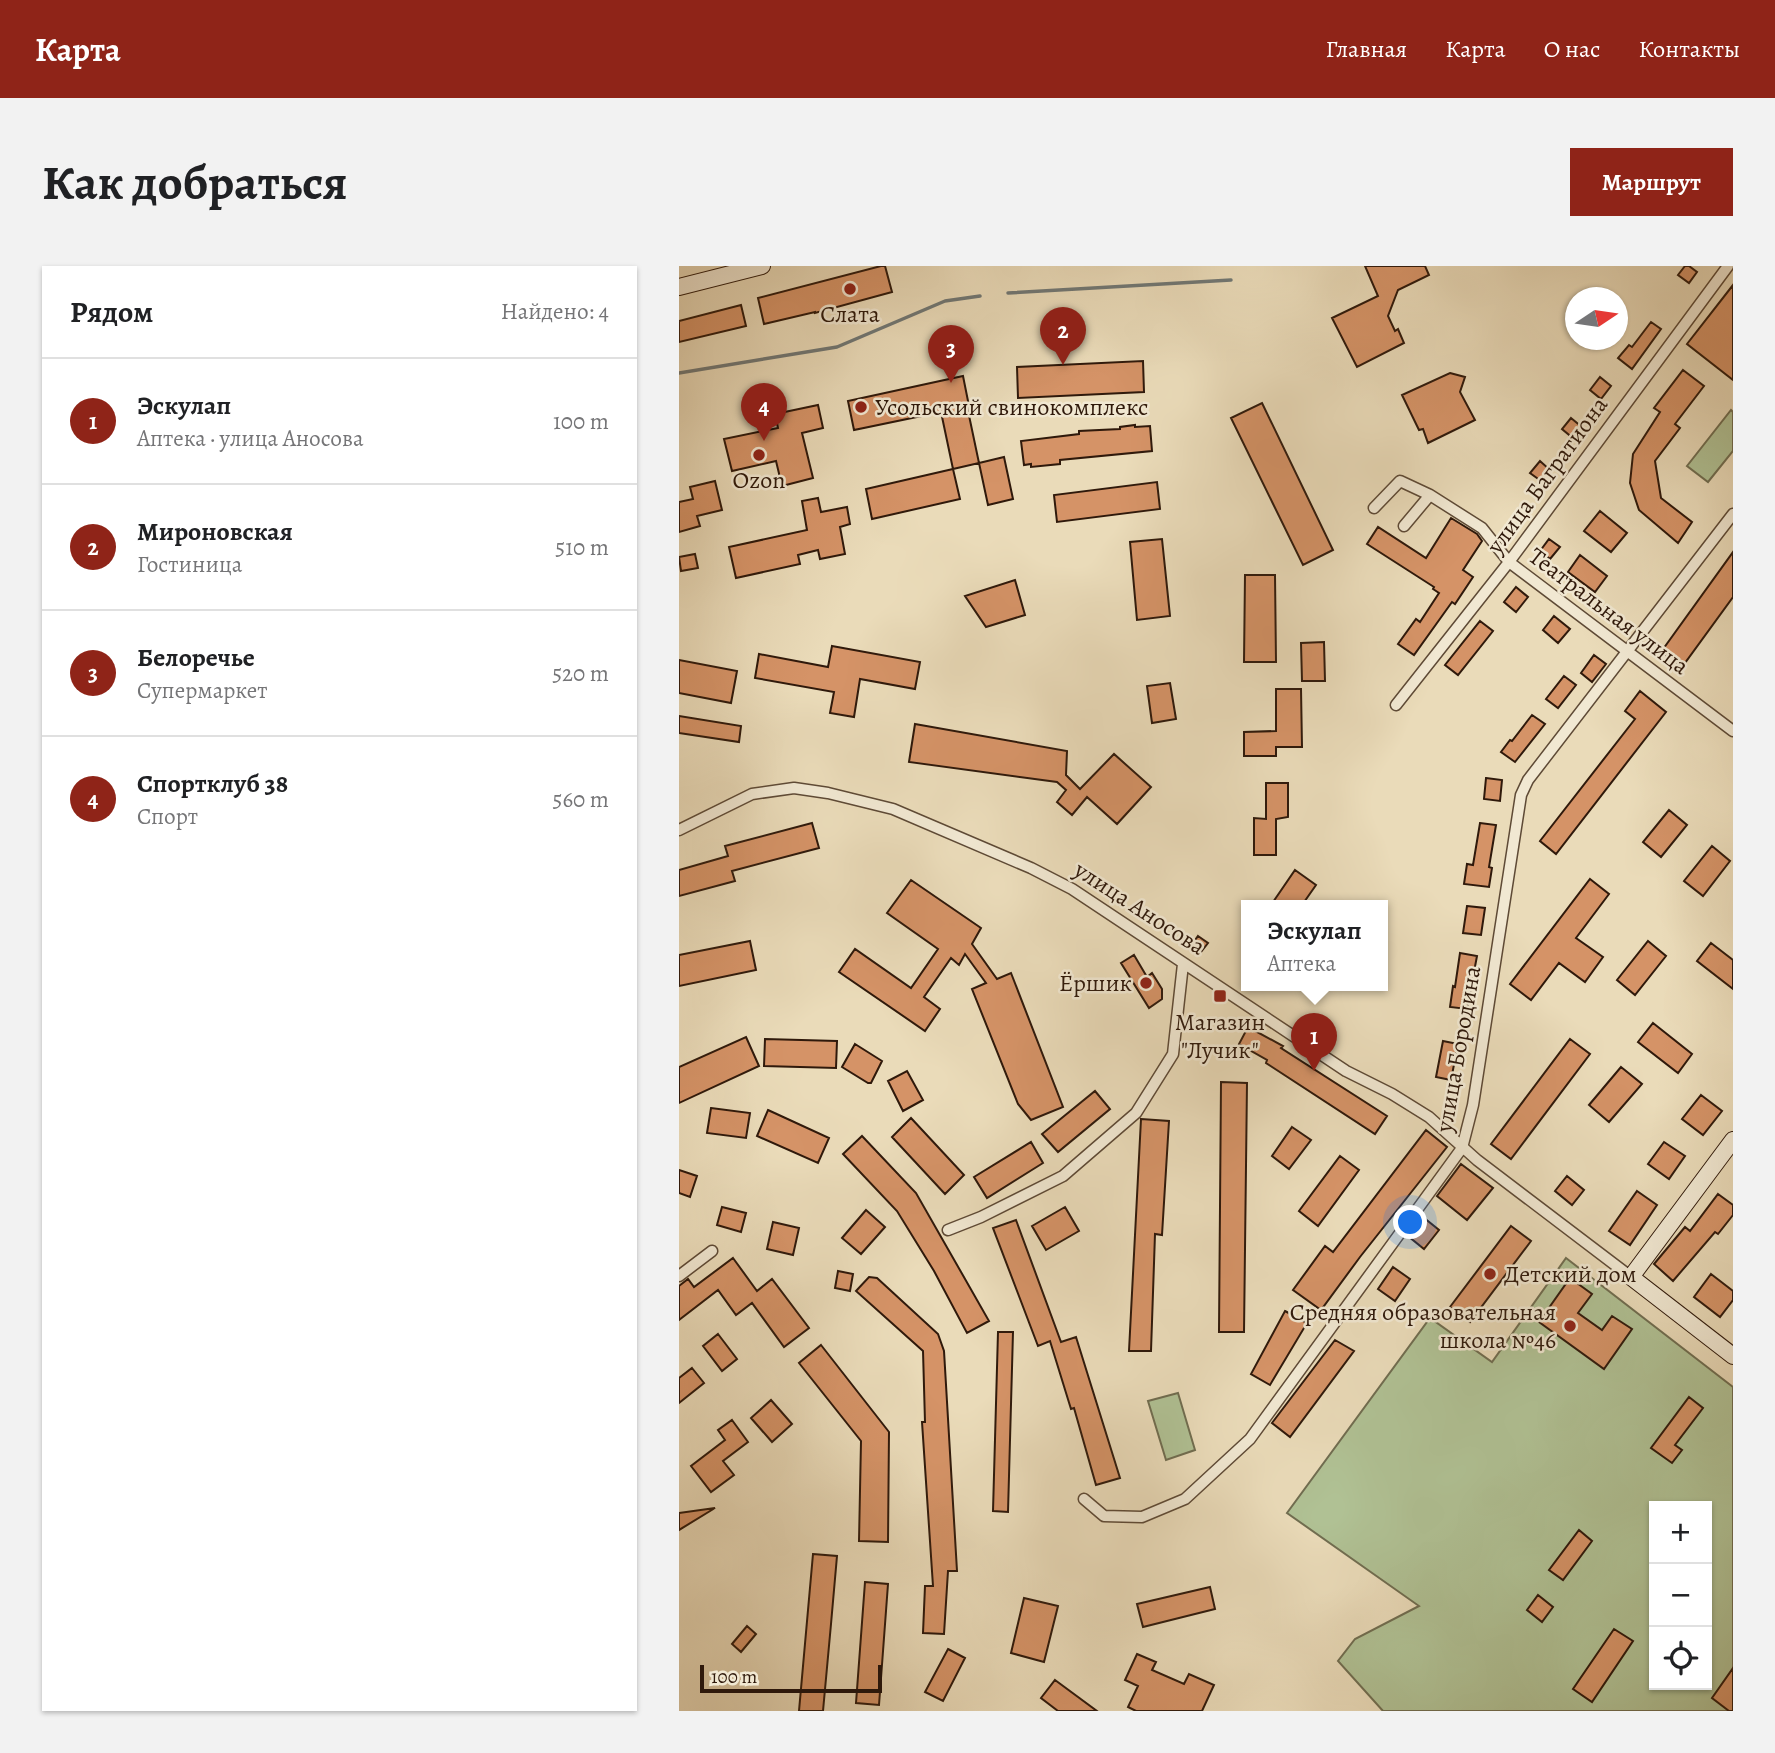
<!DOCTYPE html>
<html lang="ru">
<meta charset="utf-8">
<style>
body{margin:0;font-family:Alegreya,serif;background:#f2f2f2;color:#202124}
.controls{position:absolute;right:21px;bottom:21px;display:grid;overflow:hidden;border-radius:0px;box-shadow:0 2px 5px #0004}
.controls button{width:63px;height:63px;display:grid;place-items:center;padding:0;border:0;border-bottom:2px solid #e0e0e0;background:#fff;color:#202124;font:35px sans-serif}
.compass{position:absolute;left:886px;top:21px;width:63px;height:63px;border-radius:50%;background:#fff;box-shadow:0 2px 5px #0004;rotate:77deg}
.scale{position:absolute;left:21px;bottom:18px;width:182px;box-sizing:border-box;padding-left:7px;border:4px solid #2f190b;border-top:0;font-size:19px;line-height:24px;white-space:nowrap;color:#2f190b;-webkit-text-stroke:5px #f1e8d2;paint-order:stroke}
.you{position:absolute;left:732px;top:957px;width:24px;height:24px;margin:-18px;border:5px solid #fff;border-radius:50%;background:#1a73e8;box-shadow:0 0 0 10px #1a73e833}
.badge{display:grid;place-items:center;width:46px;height:46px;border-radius:50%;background:#8f2418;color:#fff;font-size:23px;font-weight:700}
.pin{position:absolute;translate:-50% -58px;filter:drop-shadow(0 2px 4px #0008)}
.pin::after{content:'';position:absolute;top:37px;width:24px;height:21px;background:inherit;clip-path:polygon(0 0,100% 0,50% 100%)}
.popup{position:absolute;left:562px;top:634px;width:147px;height:91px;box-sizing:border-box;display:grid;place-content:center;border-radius:0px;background:#fff;filter:drop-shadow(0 2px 5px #0005);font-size:23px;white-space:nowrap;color:#757577}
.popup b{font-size:26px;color:#202124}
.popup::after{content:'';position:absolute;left:50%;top:100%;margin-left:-14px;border:14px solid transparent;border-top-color:#fff}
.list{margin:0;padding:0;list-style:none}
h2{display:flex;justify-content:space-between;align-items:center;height:91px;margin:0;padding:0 28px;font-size:30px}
h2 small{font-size:23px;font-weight:400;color:#757577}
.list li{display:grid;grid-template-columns:46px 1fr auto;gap:21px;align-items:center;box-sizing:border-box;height:126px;padding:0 28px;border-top:2px solid #e0e0e0}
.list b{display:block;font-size:26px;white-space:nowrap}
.list p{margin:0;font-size:23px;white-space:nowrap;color:#757577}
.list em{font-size:23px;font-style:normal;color:#757577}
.icon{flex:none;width:38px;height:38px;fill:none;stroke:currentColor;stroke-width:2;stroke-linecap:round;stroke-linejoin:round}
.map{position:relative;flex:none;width:1054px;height:1445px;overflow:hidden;border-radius:0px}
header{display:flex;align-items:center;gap:42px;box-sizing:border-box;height:98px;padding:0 35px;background:#8f2418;color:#fff}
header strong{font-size:33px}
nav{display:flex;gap:38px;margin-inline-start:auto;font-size:24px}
.intro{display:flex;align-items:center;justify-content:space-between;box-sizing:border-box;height:168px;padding:0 42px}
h1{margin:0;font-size:49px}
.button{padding:18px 32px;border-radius:0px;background:#8f2418;color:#fff;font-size:24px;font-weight:700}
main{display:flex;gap:42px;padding:0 42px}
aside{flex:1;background:#fff;border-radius:0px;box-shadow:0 2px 5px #0004}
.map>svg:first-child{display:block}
.green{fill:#b0c194;stroke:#706d50;stroke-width:2;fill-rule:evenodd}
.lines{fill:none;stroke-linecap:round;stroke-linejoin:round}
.stream{stroke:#717875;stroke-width:3.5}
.building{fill:#d59367;stroke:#2f190b;stroke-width:2}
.street-casing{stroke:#5e4a36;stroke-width:13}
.secondary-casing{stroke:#2f190b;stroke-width:18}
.street{stroke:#f1e8d2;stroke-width:10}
.secondary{stroke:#f1e8d2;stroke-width:16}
.poi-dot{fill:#8f2418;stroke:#f1e8d2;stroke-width:2.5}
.labels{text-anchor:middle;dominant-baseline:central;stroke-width:5;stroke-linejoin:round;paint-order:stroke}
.poi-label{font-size:24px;fill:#2f190b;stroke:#f1e8d2}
.street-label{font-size:24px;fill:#2f190b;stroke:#f1e8d2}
</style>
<header>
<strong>Карта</strong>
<nav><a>Главная</a><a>Карта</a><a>О нас</a><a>Контакты</a></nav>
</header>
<div class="intro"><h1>Как добраться</h1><a class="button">Маршрут</a></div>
<main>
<aside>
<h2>Рядом<small>Найдено: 4</small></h2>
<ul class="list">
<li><span class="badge">1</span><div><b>Эскулап</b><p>Аптека · улица Аносова</p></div><em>100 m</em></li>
<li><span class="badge">2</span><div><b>Мироновская</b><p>Гостиница</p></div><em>510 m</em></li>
<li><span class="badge">3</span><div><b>Белоречье</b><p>Супермаркет</p></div><em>520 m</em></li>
<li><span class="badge">4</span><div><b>Спортклуб 38</b><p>Спорт</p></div><em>560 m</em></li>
</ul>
</aside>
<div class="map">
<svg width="1054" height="1445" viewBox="0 0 1054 1445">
<rect width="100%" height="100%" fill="#eadbb9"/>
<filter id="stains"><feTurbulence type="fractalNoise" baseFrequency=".00286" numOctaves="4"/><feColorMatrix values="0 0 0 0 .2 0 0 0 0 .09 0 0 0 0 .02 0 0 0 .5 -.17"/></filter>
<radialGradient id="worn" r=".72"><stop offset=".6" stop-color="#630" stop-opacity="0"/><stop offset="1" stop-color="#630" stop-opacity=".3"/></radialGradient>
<path class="green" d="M1052,144l2,2v39l-25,31 -21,-16z
M887,992l167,129v324h-350l-45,-50 17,-22 64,-33 -132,-93 143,-195 62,44zM975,1240h53v179h-53z
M499,1127l17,57 -29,10 -18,-59z"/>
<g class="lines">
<path class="stream" d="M329,27l223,-13
M0,107l158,-26 108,-46 35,-5"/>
</g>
<path class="building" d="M202,0h4l7,26 -77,21v-1l-51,12 -6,-26z
M686,0h60l4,9 -31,15 -10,26 7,15 3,-2 6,14 -47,24 -25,-49 46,-22z
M1006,0h4l8,6 -8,11 -11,-8z
M1054,19v95l-46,-36z
M62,39l5,21 -67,16v-21z
M972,56l10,7 -29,40 -14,-11 11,-13 3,2z
M464,95l1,31 -126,6 -1,-31z
M1004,104l21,16 -29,38 5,4 -25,33 6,37 31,24 -14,21 -39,-33 -9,-27 3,-29 27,-42 -6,-4z
M771,107l15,4 -5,15 15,28 -47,23 -5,-14 -4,1 -17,-35z
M284,110l6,30h-2l12,57 -26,6 -12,-57 -87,18 -6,-29z
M921,111l11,9 -10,13 -11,-9z
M583,137l71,147 -30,15 -72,-147z
M139,139l5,23 -21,5 11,45 -31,8 -6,-25 -44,10 -8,-32 54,-11 -3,-14z
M892,152l12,10 -9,11 -12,-10z
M456,159v2l15,-1 2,25 -92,9v4l-29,3v-3l-7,1 -3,-24 58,-7v-3l41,-2v-2z
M325,191l9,42 -25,6 -9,-42z
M861,195l10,9 -9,11 -11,-8z
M274,203l7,30 -88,20 -6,-30z
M36,215l7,29 -25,6 3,10 -21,6v-30l14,-3 -3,-12z
M478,216l3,27 -103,13 -3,-27z
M139,232l3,14 26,-5 3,17 -10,3 5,27 -25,5 -2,-9 -20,5 2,9 -64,14 -7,-31 78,-17 -5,-29z
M921,245l27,22 -16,19 -27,-21z
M772,252l26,16 5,7 -19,29 10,7 -18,27 -3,-2 -38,53 -16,-11 18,-25 4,3 19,-29 -6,-4 1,-2 -67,-43 11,-17 48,31z
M483,273l8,77 -33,4 -7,-78z
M870,273l11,8 -10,12 -10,-8z
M1054,286v45l-51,70 -21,-15z
M16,288l3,14 -17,3 -2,-14z
M901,289l27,21 -12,16 -27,-20z
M566,309h30l1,87h-32z
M336,314l10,35 -39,12 -21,-31z
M837,321l12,10 -12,15 -12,-10z
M875,350l16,13 -12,14 -15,-13z
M801,355l13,10 -35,44 -13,-10z
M645,376l1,39h-23l-1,-38z
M153,380l88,16 -5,27 -55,-10 -6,38 -24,-4 4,-21 -79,-14 4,-24 69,13z
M915,389l12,9 -14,18 -11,-9z
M0,394l58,11 -6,32 -52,-10z
M885,410l12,9 -18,23 -12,-9z
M491,417l6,36 -24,4 -5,-37z
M597,423h25l1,58h-26v9h-32v-24l32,-1z
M961,425l26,21 -110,142 -16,-13 95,-122 -10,-8z
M853,449l13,9 -30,38 -14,-10 9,-12 2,1z
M0,450l62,10 -2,16 -60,-9z
M236,458l152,27 -1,24 14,14 34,-35 37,33 -34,37 -30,-27 -15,18 -15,-13 9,-12 -9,-8 -148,-20z
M807,512l16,2 -2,21 -16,-2z
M587,517h22v34l-12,2v36h-22v-37l12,1z
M990,544l18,15 -26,32 -18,-15z
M133,557l7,25 -87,23 3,10 -56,15v-26l49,-14 -3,-10z
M801,557l16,2 -7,42 3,1 -3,19 -25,-3 3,-20 6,1z
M1033,580l18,15 -27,35 -19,-15z
M616,604l21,15 -14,20h-31z
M911,613l19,15 -33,44 27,19 -18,25 -26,-19 -28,37 -21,-16z
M232,614l70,48 -9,16 25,35 14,-6 52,134 -32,13 -13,-16 -46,-115 14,-6 -21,-29 -6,11 -8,-7 -27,39 16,12 -15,22 -86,-59 16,-23 56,39 27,-39 -51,-36z
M788,640l18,2 -4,27 -18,-2z
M519,670l10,7 -7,9 -10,-6z
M71,675l6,29 -77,16v-31z
M969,675l18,15 -31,39 -18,-15z
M1032,677l22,17v29l-36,-28z
M781,687l17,3 -10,53 -17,-2 3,-21 2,1z
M455,689l13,22 5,-4 10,16v10l-13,9 -28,-45z
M974,757l39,31 -14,19 -40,-31z
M569,761l35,19 -2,2 106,68 -12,18 -109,-71 1,-3 -28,-16z
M67,771l13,29 -80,37v-36z
M86,773l72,2 -1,27 -72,-2z
M891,773l20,15 -79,105 -20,-15z
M764,775l15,3 -7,36 -15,-3z
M176,778l27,17 -11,22h-3l-26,-16z
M942,801l21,17 -33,38 -20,-17z
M228,805l16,29 -20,11 -15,-30z
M542,816l26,1 -3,249h-25z
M416,825l15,18 -52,43 -16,-18z
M1022,829l21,16 -19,24 -21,-16z
M32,842l39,5 -4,25 -39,-5z
M89,844l61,28 -11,25 -61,-27z
M232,852l53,57 -19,19 -53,-57z
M462,853l28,2 -7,114 -7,-1 -4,117h-22z
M613,861l19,13 -22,29 -17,-13z
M747,864l21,17 -87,110 -39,53 -28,-20 32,-44 8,6z
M183,870l54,57 73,128 -22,12 -33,-62 -37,-60 -54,-57z
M352,876l12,21 -56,35 -13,-21z
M985,876l21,14 -16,23 -21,-15z
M661,890l19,14 -41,56 -19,-15z
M782,898l32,24 -26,32 -30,-24z
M0,904l18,6 -7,21 -11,-4z
M888,910l17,14 -12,15 -17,-14z
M958,925l20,14 -27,40 -21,-14z
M1039,928l15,11v10l-15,19 -3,-2 -42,49 -19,-17 31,-37 5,4z
M43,941l24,6 -5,19 -24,-7z
M386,941l14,24 -33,19 -14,-24z
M187,944l19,17 -24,27 -19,-16z
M744,951l16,13 -15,19 -16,-13z
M337,954l45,122 15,-5 44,141 -24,7 -22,-77 -3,1 -21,-68 -12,5 -45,-118z
M94,956l26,6 -6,27 -26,-6z
M832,960l20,15 -61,81 -20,-15z
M54,992l24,33 15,-12 37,49 -25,19 -32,-44 -16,12 -18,-25 -39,30v-34l9,-7 6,8z
M714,1001l17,12 -15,22 -17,-12z
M159,1005l15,3 -3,17 -15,-3z
M1032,1008l22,17v9l-13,17 -26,-20z
M190,1011l8,1 61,56 6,17 13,220h-9l-4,63 -21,-1 2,-47h8l-11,-164h3l-2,-71 -67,-60z
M891,1012l22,16 -14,19 24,17 10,-14 20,13 -28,40 -65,-47z
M606,1045l22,12 -37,62 -19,-11z
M319,1066h15l-5,180 -15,-1z
M39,1068l19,25 -15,12 -19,-25z
M656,1074l19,11 -64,86 -18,-14z
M142,1079l68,87 -1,110 -29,-1 2,-100 -62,-78z
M13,1102l12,15 -25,20v-25z
M1010,1131l14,11 -28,37 7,5 -10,13 -21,-15z
M92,1134l21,24 -20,18 -21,-24z
M53,1154l16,22 -25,19 11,14 -23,17 -20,-26 34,-26 -7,-10z
M36,1242l-36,22v-17z
M900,1264l13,11 -29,39 -14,-10z
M134,1288l24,2 -6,68 -8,87h-24z
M186,1316l23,2 -9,121 -23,-2z
M531,1321l5,22 -72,18 -6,-23z
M859,1329l15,12 -11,15 -15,-12z
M345,1332l34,8 -14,56 -33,-9z
M68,1360l9,8 -15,18 -9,-8z
M935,1363l19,12 -41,61 -19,-13z
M269,1383l17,9 -22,43 -18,-9z
M458,1388l19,8 -4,8 32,14 5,-10 25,11 -12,26h-66l-8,-4 10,-21 -13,-6z
M1054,1402v43h-4l-17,-13z
M376,1414l42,31h-39l-17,-13z"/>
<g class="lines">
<defs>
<path id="street" d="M695,242l26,-27 30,14
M725,260l26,-31 52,33 27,34 224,169
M717,439l113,-143 219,-296
M0,564l73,-36 42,-6 34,5 65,16 138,59 41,21 274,182 46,23 37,23 48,43 154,117
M269,964l33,-13 82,-41 73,-63 37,-59 10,-90
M0,1010l33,-25
M405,1233l20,17 38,1 43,-18 65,-60 212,-291 11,-43 48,-310 7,-15 205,-266"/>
<path id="secondary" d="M0,21l83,-21
M1054,874l-102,137 102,79"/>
</defs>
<use href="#street" class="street-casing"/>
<use href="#secondary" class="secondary-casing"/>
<use href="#street" class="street"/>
<use href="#secondary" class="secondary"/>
</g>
<g class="poi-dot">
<circle cx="171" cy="23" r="7"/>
<circle cx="182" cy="141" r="7"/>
<circle cx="80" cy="189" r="7"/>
<circle cx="467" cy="717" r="7"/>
<rect x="534" y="723" width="14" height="14" rx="3.5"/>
<circle cx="811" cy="1008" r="7"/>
<circle cx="891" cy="1060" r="7"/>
</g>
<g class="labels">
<g class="poi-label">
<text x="171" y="48">Слата</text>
<text x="196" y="141" text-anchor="start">Усольский свинокомплекс</text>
<text x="80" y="214">Ozon</text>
<text x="453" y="717" text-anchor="end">Ёршик</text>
<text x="541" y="756">Магазин<tspan x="541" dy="28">"Лучик"</tspan></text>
<text x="825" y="1008" text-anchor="start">Детский дом</text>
<text x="877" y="1046" text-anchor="end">Средняя образовательная<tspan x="877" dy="28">школа №46</tspan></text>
</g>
<g class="street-label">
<text transform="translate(868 209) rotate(-54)">улица Багратиона</text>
<text transform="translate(930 345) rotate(37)">Театральная улица</text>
<text transform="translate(461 642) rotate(33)">улица Аносова</text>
<text transform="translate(779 783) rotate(-80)">улица Бородина</text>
</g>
</g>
<rect width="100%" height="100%" filter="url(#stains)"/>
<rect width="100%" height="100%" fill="url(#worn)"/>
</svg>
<div class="controls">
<button>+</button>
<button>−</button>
<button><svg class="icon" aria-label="locate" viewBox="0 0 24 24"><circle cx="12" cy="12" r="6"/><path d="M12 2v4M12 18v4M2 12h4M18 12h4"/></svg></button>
</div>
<svg class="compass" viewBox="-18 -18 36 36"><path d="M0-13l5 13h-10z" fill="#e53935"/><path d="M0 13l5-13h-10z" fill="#757577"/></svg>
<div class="scale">100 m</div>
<div class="you"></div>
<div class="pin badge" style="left:635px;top:805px">1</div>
<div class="popup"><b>Эскулап</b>Аптека</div>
<div class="pin badge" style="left:384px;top:99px">2</div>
<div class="pin badge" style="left:272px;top:117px">3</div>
<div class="pin badge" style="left:85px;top:175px">4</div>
</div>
</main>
